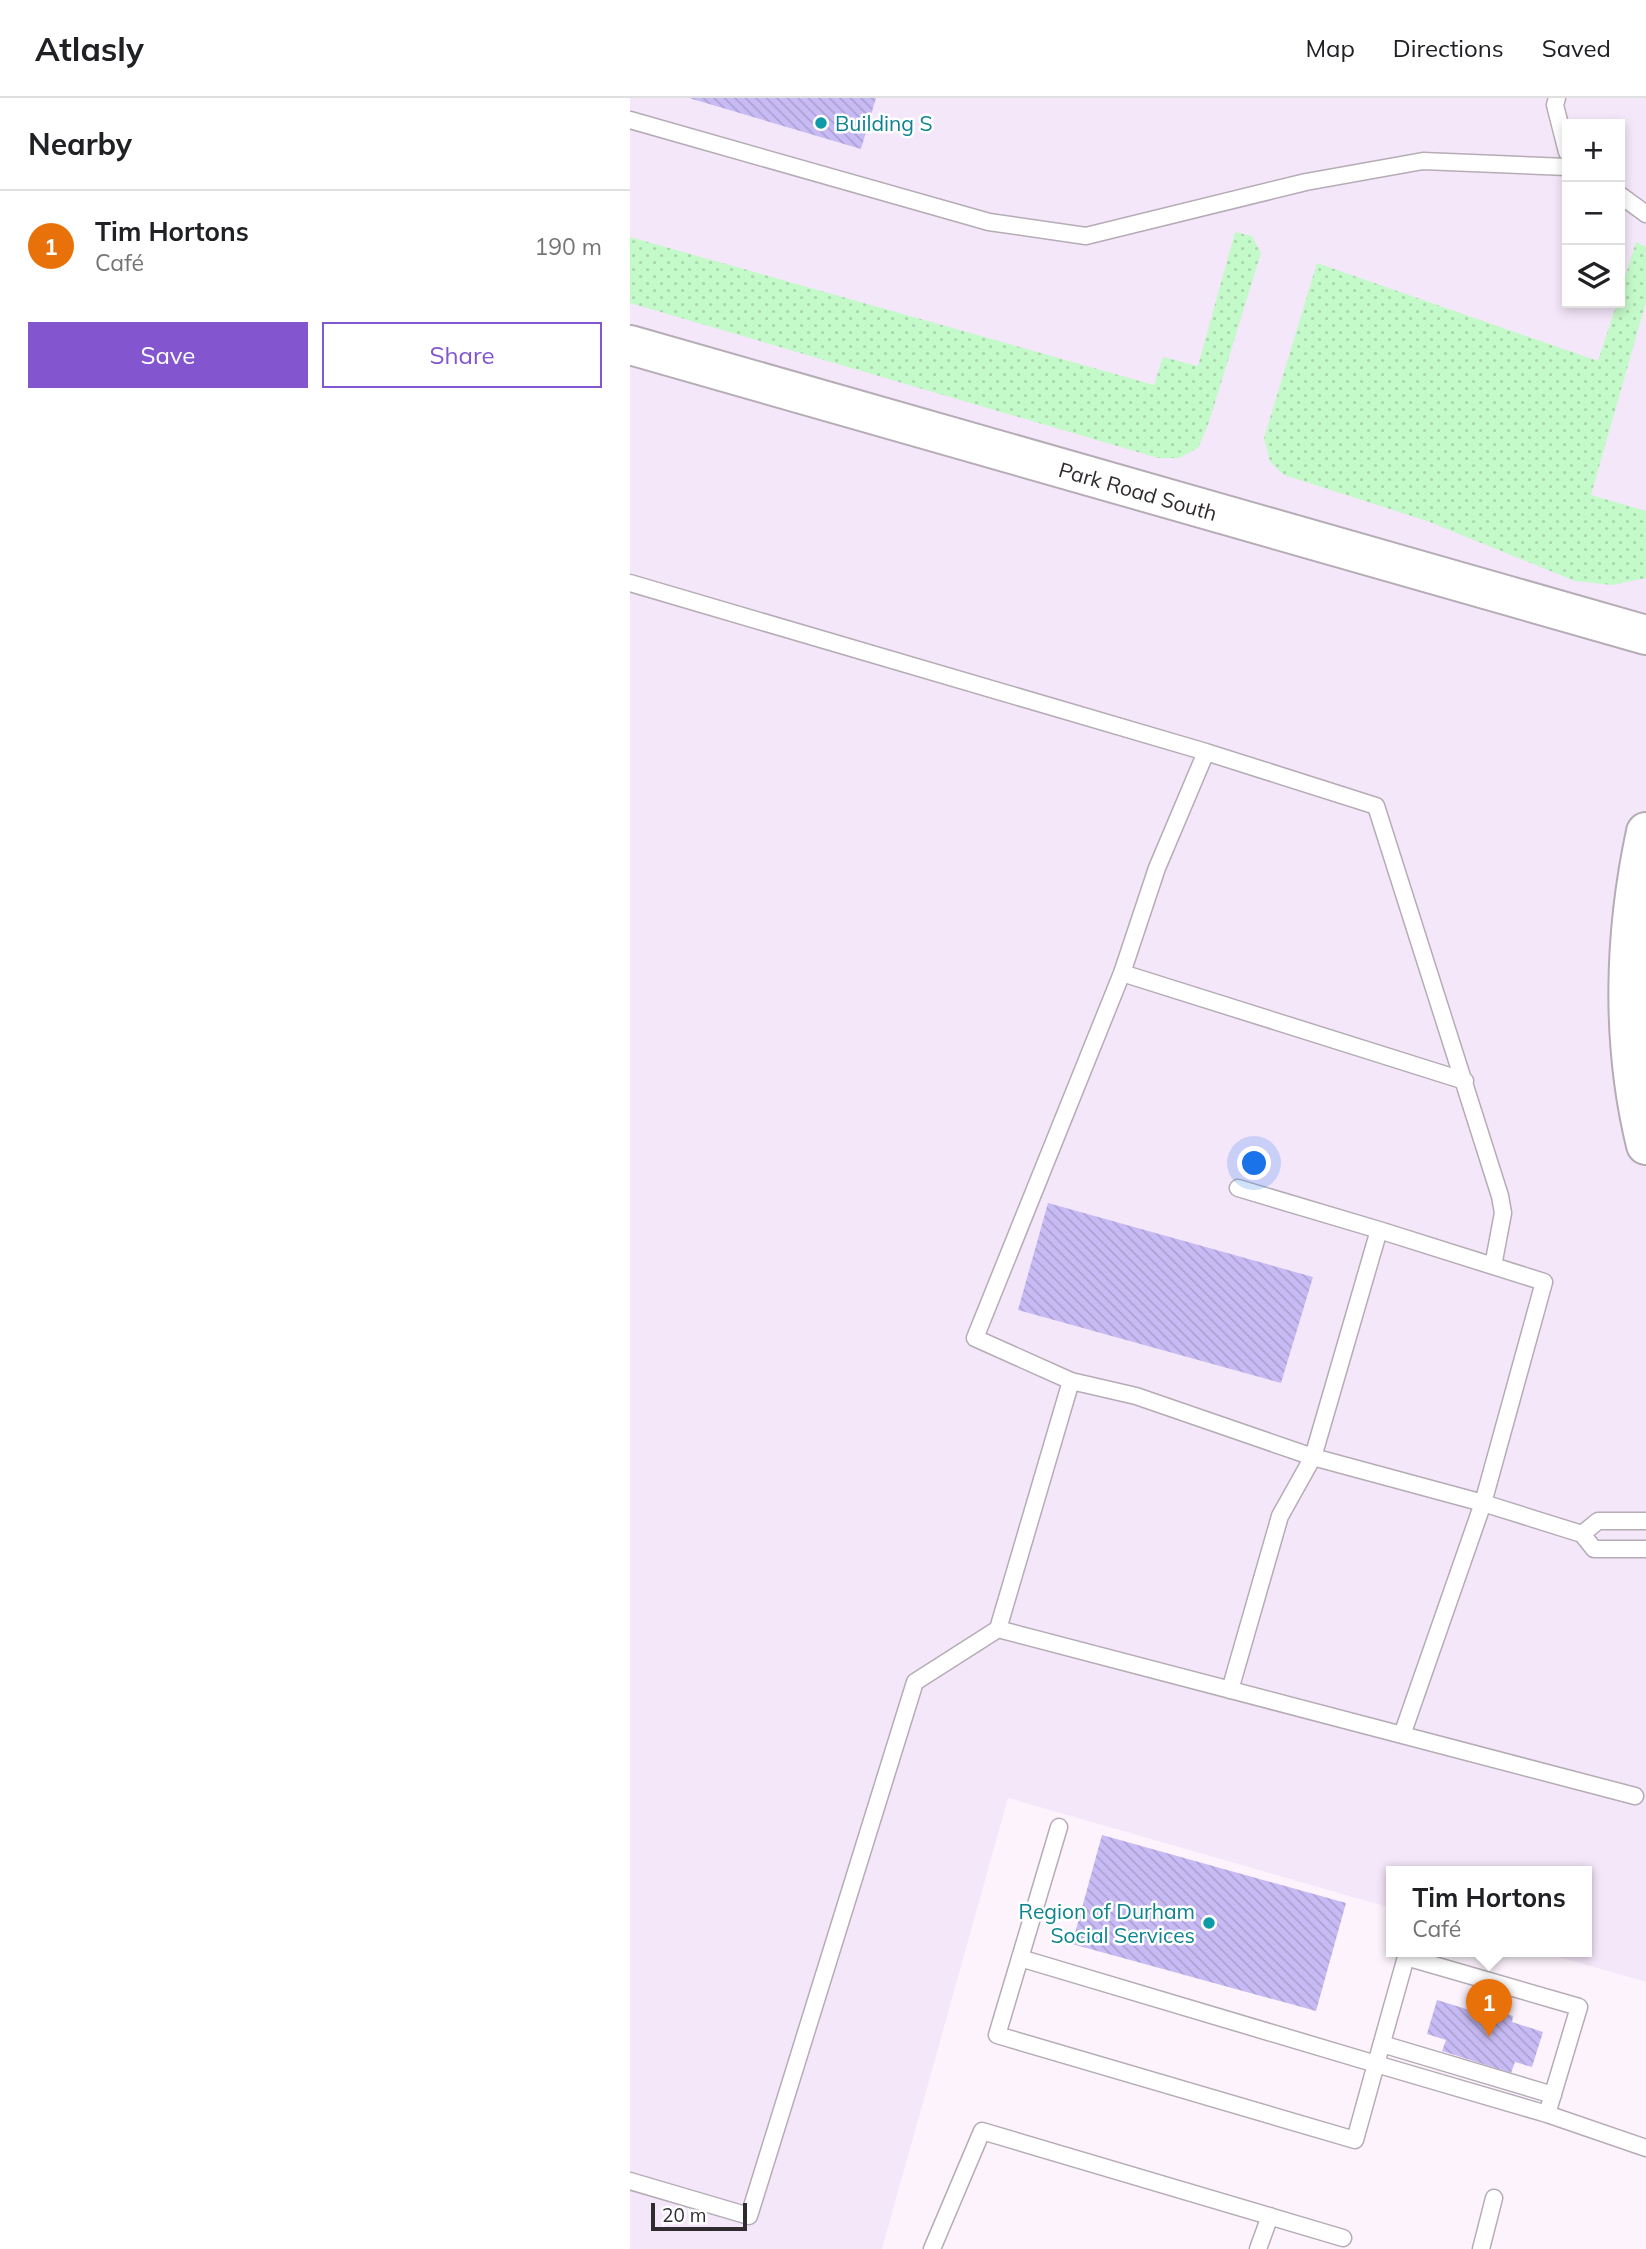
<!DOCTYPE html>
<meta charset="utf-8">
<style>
body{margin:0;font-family:Mulish,sans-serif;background:#f6f6f6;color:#202124}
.controls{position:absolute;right:21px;top:21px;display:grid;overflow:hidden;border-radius:0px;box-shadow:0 4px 10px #0003}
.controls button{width:63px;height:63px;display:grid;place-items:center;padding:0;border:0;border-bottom:2px solid #e0e0e0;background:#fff;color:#202124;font:35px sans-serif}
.scale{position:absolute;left:21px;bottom:18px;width:96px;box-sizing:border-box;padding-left:7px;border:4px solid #2f2b2f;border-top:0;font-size:19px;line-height:24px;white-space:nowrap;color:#2f2b2f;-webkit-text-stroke:5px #fff;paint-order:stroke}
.you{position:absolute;left:625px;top:1066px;width:24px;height:24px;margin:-18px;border:5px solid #fff;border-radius:50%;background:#1a73e8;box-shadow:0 0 0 10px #1a73e833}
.badge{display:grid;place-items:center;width:46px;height:46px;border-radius:50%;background:#8356cf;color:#fff;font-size:23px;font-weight:700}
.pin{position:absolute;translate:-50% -58px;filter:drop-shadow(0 2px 4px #0008)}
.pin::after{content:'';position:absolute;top:37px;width:24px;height:21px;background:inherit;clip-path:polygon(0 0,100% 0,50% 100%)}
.popup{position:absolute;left:756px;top:1768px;width:206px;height:91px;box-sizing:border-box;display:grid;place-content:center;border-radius:0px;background:#fff;filter:drop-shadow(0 2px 5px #0005);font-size:23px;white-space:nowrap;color:#757577}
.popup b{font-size:26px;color:#202124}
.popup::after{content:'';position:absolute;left:50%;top:100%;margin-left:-14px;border:14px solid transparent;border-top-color:#fff}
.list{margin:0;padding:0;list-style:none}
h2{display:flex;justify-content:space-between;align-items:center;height:91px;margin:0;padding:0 28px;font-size:30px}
h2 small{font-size:23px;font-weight:400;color:#757577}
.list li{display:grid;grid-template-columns:46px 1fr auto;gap:21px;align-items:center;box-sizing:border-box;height:112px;padding:0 28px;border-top:2px solid #e0e0e0}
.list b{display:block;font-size:26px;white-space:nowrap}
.list p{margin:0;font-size:23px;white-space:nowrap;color:#757577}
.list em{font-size:23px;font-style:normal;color:#757577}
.actions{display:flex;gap:14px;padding:21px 28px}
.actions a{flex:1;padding:16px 0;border:2px solid #8356cf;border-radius:0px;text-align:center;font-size:24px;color:#8356cf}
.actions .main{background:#8356cf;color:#fff}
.icon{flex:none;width:38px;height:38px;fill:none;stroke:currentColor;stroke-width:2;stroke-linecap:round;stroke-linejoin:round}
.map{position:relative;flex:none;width:1016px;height:2151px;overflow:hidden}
header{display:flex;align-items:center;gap:42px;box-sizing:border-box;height:98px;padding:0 35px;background:#fff;border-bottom:2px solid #e0e0e0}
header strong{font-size:33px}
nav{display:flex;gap:38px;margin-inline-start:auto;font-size:24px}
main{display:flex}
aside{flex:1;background:#fff}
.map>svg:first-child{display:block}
.industrial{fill:#f5e7fa;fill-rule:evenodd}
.grass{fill:url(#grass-dots)}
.building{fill:url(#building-back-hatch)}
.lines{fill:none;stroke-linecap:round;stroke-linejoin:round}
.lane-casing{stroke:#b5acb5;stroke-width:19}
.secondary-casing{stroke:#b5acb5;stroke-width:42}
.lane{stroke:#fff;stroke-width:16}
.secondary{stroke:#fff;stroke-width:38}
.culture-dot{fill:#0f9aa8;stroke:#fff;stroke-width:2.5}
.labels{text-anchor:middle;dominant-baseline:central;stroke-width:5;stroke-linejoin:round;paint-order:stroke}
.culture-label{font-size:21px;fill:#0d838f;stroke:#fff;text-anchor:start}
.street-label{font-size:21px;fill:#2f2b2f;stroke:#fff}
</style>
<header>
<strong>Atlasly</strong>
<nav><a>Map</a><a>Directions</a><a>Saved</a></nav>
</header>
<main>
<aside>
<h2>Nearby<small></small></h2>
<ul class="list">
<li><span class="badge" style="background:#e8710a">1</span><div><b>Tim Hortons</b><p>Café</p></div><em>190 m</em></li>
</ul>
<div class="actions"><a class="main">Save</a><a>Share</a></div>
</aside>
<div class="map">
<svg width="1016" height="2151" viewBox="0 0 1016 2151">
<defs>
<pattern id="grass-dots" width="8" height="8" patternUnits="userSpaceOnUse" patternTransform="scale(1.75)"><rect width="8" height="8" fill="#c4f9c9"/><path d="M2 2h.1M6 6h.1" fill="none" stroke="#a9d6ad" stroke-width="1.8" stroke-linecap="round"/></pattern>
<pattern id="building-back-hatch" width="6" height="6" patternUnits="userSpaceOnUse" patternTransform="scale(1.75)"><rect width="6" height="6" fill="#c8bbf5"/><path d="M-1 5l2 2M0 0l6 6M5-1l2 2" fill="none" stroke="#aca1d2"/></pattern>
</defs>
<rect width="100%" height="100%" fill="#fdf3fd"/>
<path class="industrial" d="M0,0h1016v1884l-108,-31h49v-80h-196v37l-383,-110 -126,451h-252zM937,26h53v179h-53z"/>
<path class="grass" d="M605,134l17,4 9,17 -52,169 -11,26 -19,10h-21l-528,-155v-66l524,148 9,-28 35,9z
M1006,144l10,5v55l-55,193 55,16v67l-34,7 -37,-4 -148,-60 -143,-46 -14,-13 -6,-24 53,-175 281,98 19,-58h3v-10z"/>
<path class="building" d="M59,0h187l-15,51z
M418,1105l265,74 -32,106 -263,-73z
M472,1737l244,68 -30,108 -244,-67z
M807,1902l39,12 2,-7 35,11 -1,6 31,10 -11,35 -17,-5 -4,11 -69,-22 4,-11 -19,-6z"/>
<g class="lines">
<defs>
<path id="lane" d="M927,0l-2,7 12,47
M0,22l359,102 97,14 220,-54 117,-21 144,6
M990,97l26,19
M0,485l576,169 170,54 124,390 3,17 -10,53
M576,654l-49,116 -35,105 -147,365 96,43 65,15 177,61 170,46 99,31 12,15h52
M492,875l343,108
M749,1132l165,52 -61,221 -81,232
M952,1436l16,-13h48
M368,1531l73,-248
M600,1592l50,-174 33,-59 66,-227 -141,-42
M390,1860l-23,77 358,105 21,-76 -356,-106 39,-131
M752,1946l171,51
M917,2016l32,-107 -173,-50 -30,107 171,50 99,34
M0,2083l119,35 166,-534 83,-53 637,167
M302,2151l50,-118 361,107
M628,2151l12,-33
M851,2151l13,-51"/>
<path id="secondary" d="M0,247l1016,290
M1016,734c-22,102 -25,211 0,313"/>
</defs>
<use href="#lane" class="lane-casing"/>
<use href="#secondary" class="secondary-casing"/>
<use href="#lane" class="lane"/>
<use href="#secondary" class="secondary"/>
</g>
<g class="culture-dot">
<circle cx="191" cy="25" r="7"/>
<circle cx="579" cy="1825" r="7"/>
</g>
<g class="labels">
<g class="culture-label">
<text x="205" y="25">Building S</text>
<text x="565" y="1813" text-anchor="end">Region of Durham<tspan x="565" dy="24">Social Services</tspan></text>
</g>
<g class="street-label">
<text transform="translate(508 393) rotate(16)">Park Road South</text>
</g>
</g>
</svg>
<div class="controls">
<button>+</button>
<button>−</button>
<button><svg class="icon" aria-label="layers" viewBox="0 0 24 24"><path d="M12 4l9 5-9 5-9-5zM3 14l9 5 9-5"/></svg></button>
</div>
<div class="scale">20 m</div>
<div class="you"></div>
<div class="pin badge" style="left:859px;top:1939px;background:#e8710a">1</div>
<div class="popup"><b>Tim Hortons</b>Café</div>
</div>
</main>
